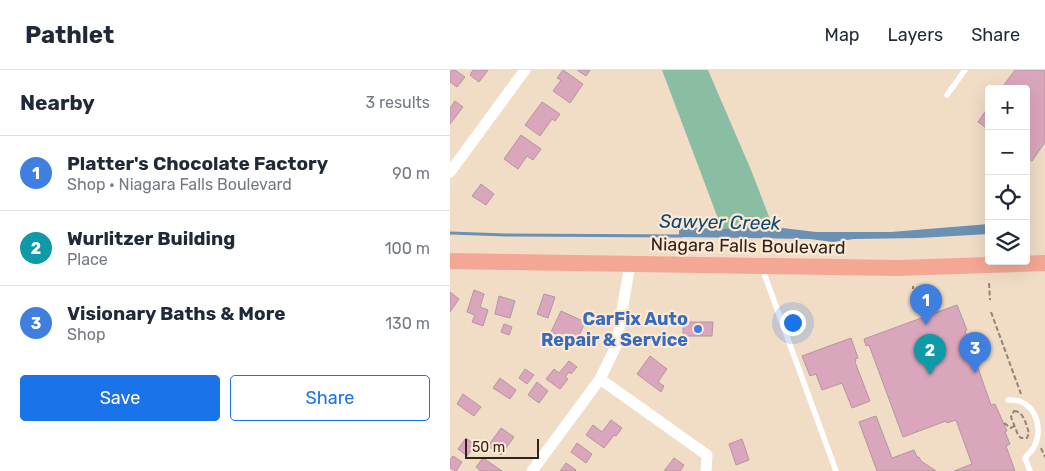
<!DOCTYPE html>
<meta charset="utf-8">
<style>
body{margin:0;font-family:Rubik,sans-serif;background:#f6f6f7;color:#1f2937}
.controls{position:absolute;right:15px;top:15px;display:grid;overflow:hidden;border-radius:5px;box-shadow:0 5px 20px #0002}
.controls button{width:45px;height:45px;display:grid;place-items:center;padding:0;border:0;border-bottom:1px solid #e0e1e3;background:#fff;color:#1f2937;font:25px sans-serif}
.scale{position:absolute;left:15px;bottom:12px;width:74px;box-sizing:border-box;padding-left:5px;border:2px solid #2d251d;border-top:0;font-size:14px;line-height:18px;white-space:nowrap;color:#2d251d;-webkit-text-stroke:4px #ffe9d3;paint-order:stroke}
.you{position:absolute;left:342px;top:252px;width:18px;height:18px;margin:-12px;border:4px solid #fff;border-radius:50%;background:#1a73e8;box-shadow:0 0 0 8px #1a73e833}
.badge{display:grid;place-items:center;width:32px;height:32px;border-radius:50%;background:#1a73e8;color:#fff;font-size:16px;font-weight:700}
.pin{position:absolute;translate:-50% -41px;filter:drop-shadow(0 1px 2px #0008)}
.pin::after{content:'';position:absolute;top:26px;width:18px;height:15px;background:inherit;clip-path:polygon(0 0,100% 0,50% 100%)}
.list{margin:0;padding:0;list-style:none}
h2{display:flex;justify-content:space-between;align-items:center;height:65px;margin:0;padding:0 20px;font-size:21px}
h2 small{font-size:16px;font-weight:400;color:#747a83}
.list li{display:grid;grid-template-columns:32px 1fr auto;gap:15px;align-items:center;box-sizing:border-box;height:75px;padding:0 20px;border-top:1px solid #e0e1e3}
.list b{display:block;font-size:19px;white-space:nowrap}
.list p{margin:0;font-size:16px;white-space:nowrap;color:#747a83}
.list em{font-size:16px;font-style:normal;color:#747a83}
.actions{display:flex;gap:10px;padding:15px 20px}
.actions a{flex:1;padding:11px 0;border:1px solid #1a73e8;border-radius:5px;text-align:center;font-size:18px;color:#1a73e8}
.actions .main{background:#1a73e8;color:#fff}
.icon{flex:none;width:28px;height:28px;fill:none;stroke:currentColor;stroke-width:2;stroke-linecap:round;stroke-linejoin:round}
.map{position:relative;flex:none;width:595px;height:401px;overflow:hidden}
header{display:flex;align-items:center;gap:30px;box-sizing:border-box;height:70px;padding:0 25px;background:#fff;border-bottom:1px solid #e0e1e3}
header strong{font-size:24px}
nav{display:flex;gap:28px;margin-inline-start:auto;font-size:18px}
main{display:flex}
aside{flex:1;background:#fff}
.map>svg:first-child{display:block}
.forest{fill:#89bea2}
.water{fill:#6a90b3}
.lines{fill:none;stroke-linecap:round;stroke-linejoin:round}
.stream{stroke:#6a90b3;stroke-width:3}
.building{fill:#daa6bc;stroke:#b296a1}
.path{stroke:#938475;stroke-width:2;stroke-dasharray:5 2.5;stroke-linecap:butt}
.service{stroke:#fff;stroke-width:5.5}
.minor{stroke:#fff;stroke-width:11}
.primary{stroke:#f4a794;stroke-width:16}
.shop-dot{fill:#3f7fe0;stroke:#ffe9d3;stroke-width:2}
.labels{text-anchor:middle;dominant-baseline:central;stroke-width:4.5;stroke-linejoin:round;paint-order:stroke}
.street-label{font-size:18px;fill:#2d251d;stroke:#ffe9d3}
.shop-label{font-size:18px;font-weight:bold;fill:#366cbe;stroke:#ffe9d3;text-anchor:end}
.water-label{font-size:19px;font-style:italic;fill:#0a4977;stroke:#ffe9d3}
</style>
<header>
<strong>Pathlet</strong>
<nav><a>Map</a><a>Layers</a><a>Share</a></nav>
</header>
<main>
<aside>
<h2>Nearby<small>3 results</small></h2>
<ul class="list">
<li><span class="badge" style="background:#3f7fe0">1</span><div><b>Platter's Chocolate Factory</b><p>Shop · Niagara Falls Boulevard</p></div><em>90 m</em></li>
<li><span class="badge" style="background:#0f9aa8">2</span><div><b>Wurlitzer Building</b><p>Place</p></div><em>100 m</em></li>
<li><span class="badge" style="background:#3f7fe0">3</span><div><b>Visionary Baths &amp; More</b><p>Shop</p></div><em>130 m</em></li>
</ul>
<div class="actions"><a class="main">Save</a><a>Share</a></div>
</aside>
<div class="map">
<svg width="595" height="401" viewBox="0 0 595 401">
<rect width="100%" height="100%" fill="#f1dcc6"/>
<path class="forest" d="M212,0h46l43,100 24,62 -53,-3z"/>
<path class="water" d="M539,154v10l-70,4 -65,1 -21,3 -23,-3 -131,-2v-10l43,2 44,-3 50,6h75z"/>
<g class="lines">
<path class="stream" d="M0,163l56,2 176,1"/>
</g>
<path class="building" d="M2,0h3l10,7 -8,10 -7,-5v-10z
M23,0h15l-9,12 -9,-7z
M113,0l20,14 -13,19 -17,-12 8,-11 -4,-2z
M127,0h13l-4,6z
M565,0h30v72l-13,19 -6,-4v-68h-25z
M5,31l8,6 -13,17v-16z
M92,32l18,12 -5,7 -3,-2 -12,17 -15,-11z
M539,36v24l-11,-8z
M71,65l20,14 -8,11 -6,-4 -9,13 -14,-10z
M31,114l13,10 -8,11 -14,-9z
M24,220l10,4 -4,13 8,3 -5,16 -11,-4 3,-7 -8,-3z
M0,222l9,7 -9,13z
M94,224l11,3 -7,21 -11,-4z
M49,226l16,5 -5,17 -15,-4z
M507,235l10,25 -2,1 26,74 4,-1 12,27 -2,1 5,12 -4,2 9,25h-61l18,-7 -16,-44 -9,3 -1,-2 -43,16 -34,-92 -3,1 -2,-7z
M111,241l24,11 -9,21 -25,-11z
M233,252h30l-1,14h-29z
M54,254l8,3 -3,8 -8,-3z
M401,268l7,20 -3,1 1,2 -1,1 15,39 -18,7 -10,-25 -20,7 -6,-16 -6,2 -8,-20z
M200,286l17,13 -9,13 6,4 -3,6 -24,-18z
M119,291l8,6 -6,7 -2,-2 -4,5 3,2 -8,10 -14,-10 8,-10 5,4z
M75,299l9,6 -7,9 -8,-6z
M50,308l16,12 -6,9 -17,-11z
M87,312l11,9 -9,12 -11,-8z
M13,324l18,13 -7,9 -17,-12z
M426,346l16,42 22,-8 3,7h2l2,4 15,10h-59l-18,-49z
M161,350l11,8 -6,8 -2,-1 -10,13 -18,-13 7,-10 9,7z
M51,358l13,9 -13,18 -13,-9z
M16,368l9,7 -8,11 -9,-7z
M292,369l7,21 -13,5 -7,-21z
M127,373l15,11 -6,9 -15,-11z
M3,386l9,6 -6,9 -6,-3v-8z
M33,388l19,13h-21l-5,-4z
M224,388l10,7 -4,6h-16z
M116,393l10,7 -1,1h-15z"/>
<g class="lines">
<path class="path" d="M539,213l1,17
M463,216v3
M541,242l30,82
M474,248v-2
M564,341c10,0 12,14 15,22l-2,5h-6l-3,-3 -7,-18z
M554,353l7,5 3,-2
M591,378l4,9"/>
<path class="service" d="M497,25l18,-25
M312,198l74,203
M558,330c25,-2 36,25 27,45 -2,5 -7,9 -10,13l5,13"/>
<path class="minor" d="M0,102l75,-102
M150,309l107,76 -1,16
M82,401l68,-92 16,-33 14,-82"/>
<path class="primary" d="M0,191l448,7 147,-5"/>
</g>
<circle class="shop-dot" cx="248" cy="259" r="5"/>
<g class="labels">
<g class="street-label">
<text transform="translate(298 176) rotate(1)">Niagara Falls Boulevard</text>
</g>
<g class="shop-label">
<text x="238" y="249">CarFix Auto<tspan x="238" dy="21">Repair &amp; Service</tspan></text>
</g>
<g class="water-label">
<text transform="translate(270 152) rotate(1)">Sawyer Creek</text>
</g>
</g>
</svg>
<div class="controls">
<button>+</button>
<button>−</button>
<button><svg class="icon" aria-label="locate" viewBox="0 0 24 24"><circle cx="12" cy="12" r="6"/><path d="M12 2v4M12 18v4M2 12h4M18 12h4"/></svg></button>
<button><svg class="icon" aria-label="layers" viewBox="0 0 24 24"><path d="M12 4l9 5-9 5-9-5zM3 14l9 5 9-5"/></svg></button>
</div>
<div class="scale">50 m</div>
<div class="you"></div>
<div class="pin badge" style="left:476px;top:255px;background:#3f7fe0">1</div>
<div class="pin badge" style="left:480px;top:305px;background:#0f9aa8">2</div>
<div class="pin badge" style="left:525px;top:303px;background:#3f7fe0">3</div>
</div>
</main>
